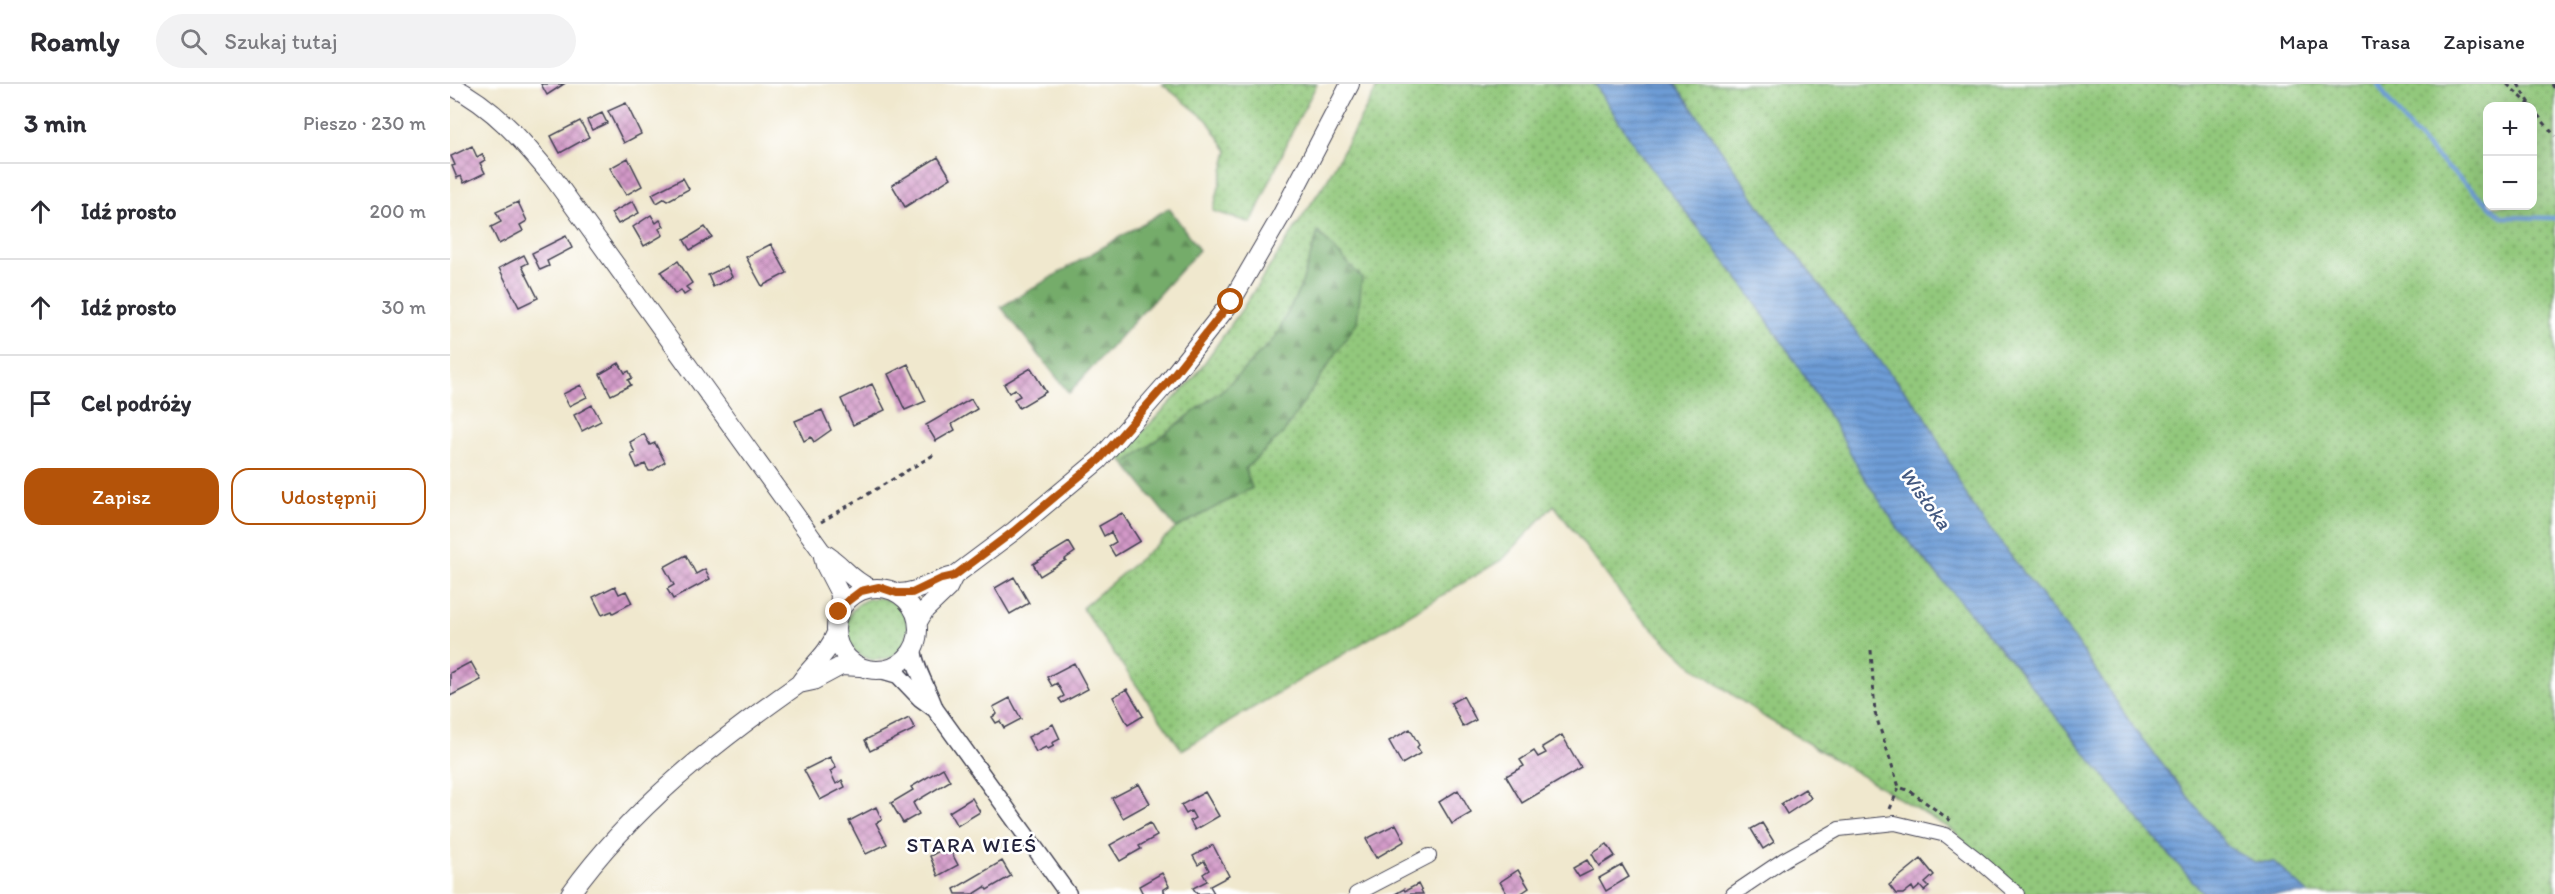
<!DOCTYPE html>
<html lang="pl">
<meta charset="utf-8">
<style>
body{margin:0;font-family:Itim,sans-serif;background:#f2f2f3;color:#2b2b33}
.controls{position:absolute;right:18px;top:18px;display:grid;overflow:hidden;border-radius:12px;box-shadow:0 6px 24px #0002}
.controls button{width:54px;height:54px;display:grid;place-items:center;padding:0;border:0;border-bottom:2px solid #e1e1e2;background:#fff;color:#2b2b33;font:30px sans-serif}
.stop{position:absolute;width:18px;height:18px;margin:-14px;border:4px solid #b45309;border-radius:50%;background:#fff}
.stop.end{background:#b45309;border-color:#fff;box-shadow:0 2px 6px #0008}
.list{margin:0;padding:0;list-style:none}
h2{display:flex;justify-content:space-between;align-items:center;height:78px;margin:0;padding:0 24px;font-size:26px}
h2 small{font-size:20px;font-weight:400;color:#7c7c81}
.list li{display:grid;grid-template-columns:39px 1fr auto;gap:18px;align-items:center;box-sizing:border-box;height:96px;padding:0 24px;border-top:2px solid #e1e1e2}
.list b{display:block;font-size:22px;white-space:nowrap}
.list em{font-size:20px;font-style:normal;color:#7c7c81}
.actions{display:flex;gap:12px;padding:18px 24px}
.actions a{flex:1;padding:14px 0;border:2px solid #b45309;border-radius:18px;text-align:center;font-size:21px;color:#b45309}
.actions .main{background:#b45309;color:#fff}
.icon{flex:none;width:33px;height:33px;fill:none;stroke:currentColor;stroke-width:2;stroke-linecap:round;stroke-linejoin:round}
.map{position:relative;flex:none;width:2105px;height:810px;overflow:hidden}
header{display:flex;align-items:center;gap:36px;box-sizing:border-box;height:84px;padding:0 30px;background:#fff;border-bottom:2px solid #e1e1e2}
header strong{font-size:28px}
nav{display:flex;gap:33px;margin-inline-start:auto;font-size:21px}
.search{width:420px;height:54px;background:#f2f2f3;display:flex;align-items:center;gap:15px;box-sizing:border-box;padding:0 21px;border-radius:33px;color:#7c7c81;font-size:22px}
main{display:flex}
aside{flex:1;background:#fff}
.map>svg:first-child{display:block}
.grass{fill:url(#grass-dots);stroke:#5a755b;stroke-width:1.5;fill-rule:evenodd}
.forest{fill:url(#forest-firs);stroke:#4c6753;stroke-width:1.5}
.water{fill:url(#water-rules);stroke:#485f88;stroke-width:1.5}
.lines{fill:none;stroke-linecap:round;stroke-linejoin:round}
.stream{stroke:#6d9cd6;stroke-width:4.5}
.building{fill:url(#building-cross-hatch)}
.minor-casing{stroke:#414051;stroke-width:16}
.tertiary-casing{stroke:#414051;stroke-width:19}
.secondary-casing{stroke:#414051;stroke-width:20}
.path{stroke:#414051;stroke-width:3;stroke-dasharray:4.5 4.5;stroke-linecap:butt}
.minor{stroke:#fff;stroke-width:14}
.tertiary{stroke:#fff;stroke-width:16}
.secondary{stroke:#fff;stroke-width:18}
.route{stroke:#b45309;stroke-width:8}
.labels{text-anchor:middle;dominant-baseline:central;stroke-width:5;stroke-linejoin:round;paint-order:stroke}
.water-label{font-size:21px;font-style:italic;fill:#445981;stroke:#fff}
.neighbourhood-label{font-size:21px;letter-spacing:1.5px;fill:#22223b;stroke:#fff}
</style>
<header>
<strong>Roamly</strong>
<div class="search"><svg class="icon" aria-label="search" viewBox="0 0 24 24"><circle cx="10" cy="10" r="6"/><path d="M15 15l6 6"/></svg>Szukaj tutaj</div>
<nav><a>Mapa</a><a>Trasa</a><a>Zapisane</a></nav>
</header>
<main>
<aside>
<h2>3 min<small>Pieszo · 230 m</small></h2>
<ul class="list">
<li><svg class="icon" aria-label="ahead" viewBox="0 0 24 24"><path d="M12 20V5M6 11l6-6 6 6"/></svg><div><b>Idź prosto</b></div><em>200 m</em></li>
<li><svg class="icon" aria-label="ahead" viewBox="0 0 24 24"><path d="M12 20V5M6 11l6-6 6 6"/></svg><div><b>Idź prosto</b></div><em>30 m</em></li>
<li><svg class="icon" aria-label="arrive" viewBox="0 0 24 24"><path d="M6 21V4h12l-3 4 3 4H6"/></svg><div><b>Cel podróży</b></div></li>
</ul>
<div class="actions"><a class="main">Zapisz</a><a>Udostępnij</a></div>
</aside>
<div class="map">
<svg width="2105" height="810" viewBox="0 0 2105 810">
<defs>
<pattern id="grass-dots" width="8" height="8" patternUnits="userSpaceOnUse" patternTransform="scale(1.5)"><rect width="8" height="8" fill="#92c87b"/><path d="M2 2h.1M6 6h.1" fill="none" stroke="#77a266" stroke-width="1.8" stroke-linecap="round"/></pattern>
<pattern id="forest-firs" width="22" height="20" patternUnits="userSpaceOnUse" patternTransform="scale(1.5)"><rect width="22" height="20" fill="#75ac6b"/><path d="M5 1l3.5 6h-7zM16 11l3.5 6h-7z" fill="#608c59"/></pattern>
<pattern id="water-rules" width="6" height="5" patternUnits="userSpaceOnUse" patternTransform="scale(1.5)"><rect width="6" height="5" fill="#6d9cd6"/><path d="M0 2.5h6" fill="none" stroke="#597faf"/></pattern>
<pattern id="building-cross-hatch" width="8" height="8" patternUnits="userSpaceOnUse" patternTransform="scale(1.5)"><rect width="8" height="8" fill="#d399c8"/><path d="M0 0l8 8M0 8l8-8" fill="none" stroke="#ab7ca4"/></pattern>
</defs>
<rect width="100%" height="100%" fill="#fff"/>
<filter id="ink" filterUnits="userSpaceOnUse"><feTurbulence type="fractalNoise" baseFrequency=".0167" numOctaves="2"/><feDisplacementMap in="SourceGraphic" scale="12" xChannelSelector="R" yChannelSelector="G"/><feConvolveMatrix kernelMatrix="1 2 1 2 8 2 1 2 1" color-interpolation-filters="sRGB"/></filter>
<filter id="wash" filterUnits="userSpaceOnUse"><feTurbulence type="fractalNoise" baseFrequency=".008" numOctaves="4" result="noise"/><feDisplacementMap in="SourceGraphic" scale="24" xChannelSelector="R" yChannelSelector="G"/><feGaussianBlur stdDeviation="1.35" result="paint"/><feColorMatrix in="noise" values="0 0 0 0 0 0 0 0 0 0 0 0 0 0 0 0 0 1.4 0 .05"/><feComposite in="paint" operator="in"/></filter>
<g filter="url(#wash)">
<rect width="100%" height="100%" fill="#f0e8ce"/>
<path class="grass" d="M712,0h155l-22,42 -44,97 -38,-12 15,-60 -21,-31z
M929,0h216l46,71 100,127 50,73 48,77 23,42 37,56 110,128 137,170 58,66h-187l-62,-62 -189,-114 -74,-52 -59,-56 -79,-105 -51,54 -321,191 -100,-142 94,-80 76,-40 -7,-19 39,-37 34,-199 -17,53 -26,52 -50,50 -100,76 -6,-8 74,-77 49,-70 86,-131z
M1226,0h879v810h-246l-35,-32h-20l-26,-15 -93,-117 -59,-89 -105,-137 -47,-90 -62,-74 -95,-123zM2038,22h44v100h-44z
M396 545a31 31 0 1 1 62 0a31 31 0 1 1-62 0Z"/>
<path class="forest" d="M719,124l30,42 -130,143 -68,-86z
M868,148l44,46 -5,44 -73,110 -39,37 7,19 -76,40 -51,-64 100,-76 50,-50 26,-52z"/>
<path class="water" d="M1145,0h81l91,133 95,123 62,74 47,90 105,137 59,89 93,117 26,15h20l35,32h-105l-58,-66 -137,-170 -110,-128 -37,-56 -23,-42 -48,-77 -50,-73 -100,-127z"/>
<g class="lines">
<path class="stream" d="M1928,0c28,48 69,84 110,120
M2040,122l12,11 53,1"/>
</g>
<g id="blocks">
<path class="building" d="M91,0h23l-17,11z
M176,19l15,31 -17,9 -16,-32z
M152,29l5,10 -15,7 -5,-10z
M130,37l9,16 -29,16 -9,-17z
M22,62l5,11 5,-3 3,6 -5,3 5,10 -21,10 -3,-7 -4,2 -5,-12 3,-1 -4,-9z
M488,73l13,21 -46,29 -13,-22z
M178,74l14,28 -16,9 -16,-27z
M233,94l6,11 -22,12 -2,-3 -8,5 -5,-9z
M183,117l6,12 -21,11 -7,-11z
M68,118l9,19 -7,4 3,6 -24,13 -8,-17 10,-5 -5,-10z
M201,131l5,8 4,-3 4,6 -5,3 4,6 -19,11 -11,-19z
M255,143l7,10 -22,13 -6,-10z
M116,152l6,12 -25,13 2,5 -9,4 -8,-17z
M321,160l16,29 -25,13 -16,-29z
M74,171l4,8 -6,3 16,32 -19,9 -20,-39z
M228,177l14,22 -6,4 4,4 -6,4 -3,-5 -6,4 -14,-22z
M277,182l5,11 -19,10 -5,-12z
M169,279l6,10 4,-2 3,7 -4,2 3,5 -20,10 -11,-21z
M458,280l18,37 -21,9 -17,-36z
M581,284l15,24 -27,16 -5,-9 6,-3 -5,-7 -6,4 -5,-9z
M422,300l13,26 -32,15 -12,-26z
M131,301l6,12 -18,9 -6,-12z
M521,315l6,10 -25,15 3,6 -19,11 -10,-16z
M142,321l9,16 -19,10 -8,-16z
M372,326l9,20 -17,12 -3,-5 -7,4 -9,-20z
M194,350l6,11 5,-2 10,19 -13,9h-3l-4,-7 -8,4 -6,-13 4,-2 -5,-11z
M672,429l18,28 -25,15 -6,-10 7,-4 -5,-10 -7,4 -5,-10z
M619,458l6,10 -10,7 1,1 -26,16 -7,-12z
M236,471l10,19 9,-5 5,10 -37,20 -6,-10 7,-4 -10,-18z
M564,493l15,26 -19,11 -15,-26z
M165,502l4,8 7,-3 6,12 -19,10 -1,-2 -10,4 -9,-18z
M21,578l10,18 -31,16v-23z
M624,579l14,26 -26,14 -3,-4 5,-3 -7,-13 -5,3 -5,-9z
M677,605l16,27 -15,9 -15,-28z
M1013,612l13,24 -13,7 -12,-24z
M560,614l11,21 -17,9 -4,-7 -4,2 -4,-6 5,-3 -4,-7z
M459,634l6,11 -45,22 -5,-11z
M603,640l7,15 -8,4 2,3 -6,3 -2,-2 -10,5 -8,-15z
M960,645l9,16 -2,2 4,6 -19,11 -13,-23z
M1112,651l19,33 -59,35 -16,-27 18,-10 -4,-6 14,-9 4,6 8,-4 -4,-6z
M380,673l6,11 -6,3 6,13 6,-4 3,7 -25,13 -16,-30z
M493,684l7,13 -37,22 6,11 -16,9 -12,-20 22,-13 -2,-3z
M689,700l11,19 -27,15 -11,-20z
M1355,705l6,9 -24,16 -6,-10z
M1008,706l13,23 -19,11 -13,-22z
M755,708l14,24 -24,14 -5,-9 5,-3 -4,-7 -5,3 -5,-9z
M522,714l8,14 -23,14 -8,-14z
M426,723l6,13 -6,3 11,21 -21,10 -17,-33z
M700,739l7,13 -18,10 2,3 -21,12 -10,-16z
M1312,739l12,19 -11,7 -12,-20z
M946,740l9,17 -29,17 -10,-19z
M1157,760l8,12 -16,10 -7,-12z
M763,761l16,31 -19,10 4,7 -17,1 -4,-6 14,-7 -4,-7 6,-4 -5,-9 -6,4 -5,-9z
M495,764l2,3 3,-1 8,15 -20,11 -8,-20z
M1471,775l13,16 -9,8 4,4 -5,4 -4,-5 -6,5 -2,-4 -9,7h-7l-7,-9z
M1137,776l6,10 -14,7 -6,-9z
M552,777l9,15 -24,14 -2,-3 -11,7h-18l-2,-5z
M1172,781l7,12 -23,14 -7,-13z
M1068,786l11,18 -9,6h-13l-7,-12z
M712,789l7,13 -6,4 3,4h-23l-4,-8z
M968,800l5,10h-28l9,-5 1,2z"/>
</g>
</g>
<g filter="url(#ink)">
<use href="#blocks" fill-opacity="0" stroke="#414051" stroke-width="1.5"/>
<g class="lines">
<defs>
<path id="minor" d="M906,810l73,-38
M1283,810l52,-35 54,-30 56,-6 51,12 31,24 40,35"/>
<path id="tertiary" d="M463,565c2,21 15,39 22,60l133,185
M431,586l17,5 22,23 15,11"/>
<path id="secondary" d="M0,1c44,22 73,56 104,94l268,373c20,11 27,27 48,36
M372,468l3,13 15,29 -1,18
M386 545a41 41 0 1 1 82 0a41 41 0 1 1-82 0Z
M447,509c22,0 36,-13 57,-17
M468,538l7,-12 23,-22 6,-12 60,-45 85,-71 68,-77 64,-81 50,-86 69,-132
M349,600c13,-20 28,-28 37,-51
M120,810c62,-86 143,-150 229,-210l14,-3 28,-15 19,1"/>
</defs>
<use href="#minor" class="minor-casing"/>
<use href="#tertiary" class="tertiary-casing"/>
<use href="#secondary" class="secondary-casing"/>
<path class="path" d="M2057,0l24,22
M2068,0l13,21
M2102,0l3,5
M2082,24l23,28
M371,438l114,-68
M1421,566l4,63 24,74
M1440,725l9,-22 11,4 41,30"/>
<use href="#minor" class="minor"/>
<use href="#tertiary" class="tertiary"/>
<use href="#secondary" class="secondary"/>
</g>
</g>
<g class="lines" filter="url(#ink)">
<path class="route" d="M389,528l6,-9 16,-12 18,-4 18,6h15l29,-14 13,-3 60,-45 85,-71 68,-77 64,-81"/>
</g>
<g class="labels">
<g class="water-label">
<text transform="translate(1476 414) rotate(54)">Wisłoka</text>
</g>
<g class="neighbourhood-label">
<text x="522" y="760">STARA WIEŚ</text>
</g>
</g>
</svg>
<div class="controls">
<button>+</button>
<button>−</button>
</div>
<div class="stop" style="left:781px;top:218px"></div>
<div class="stop end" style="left:389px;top:528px"></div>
</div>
</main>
